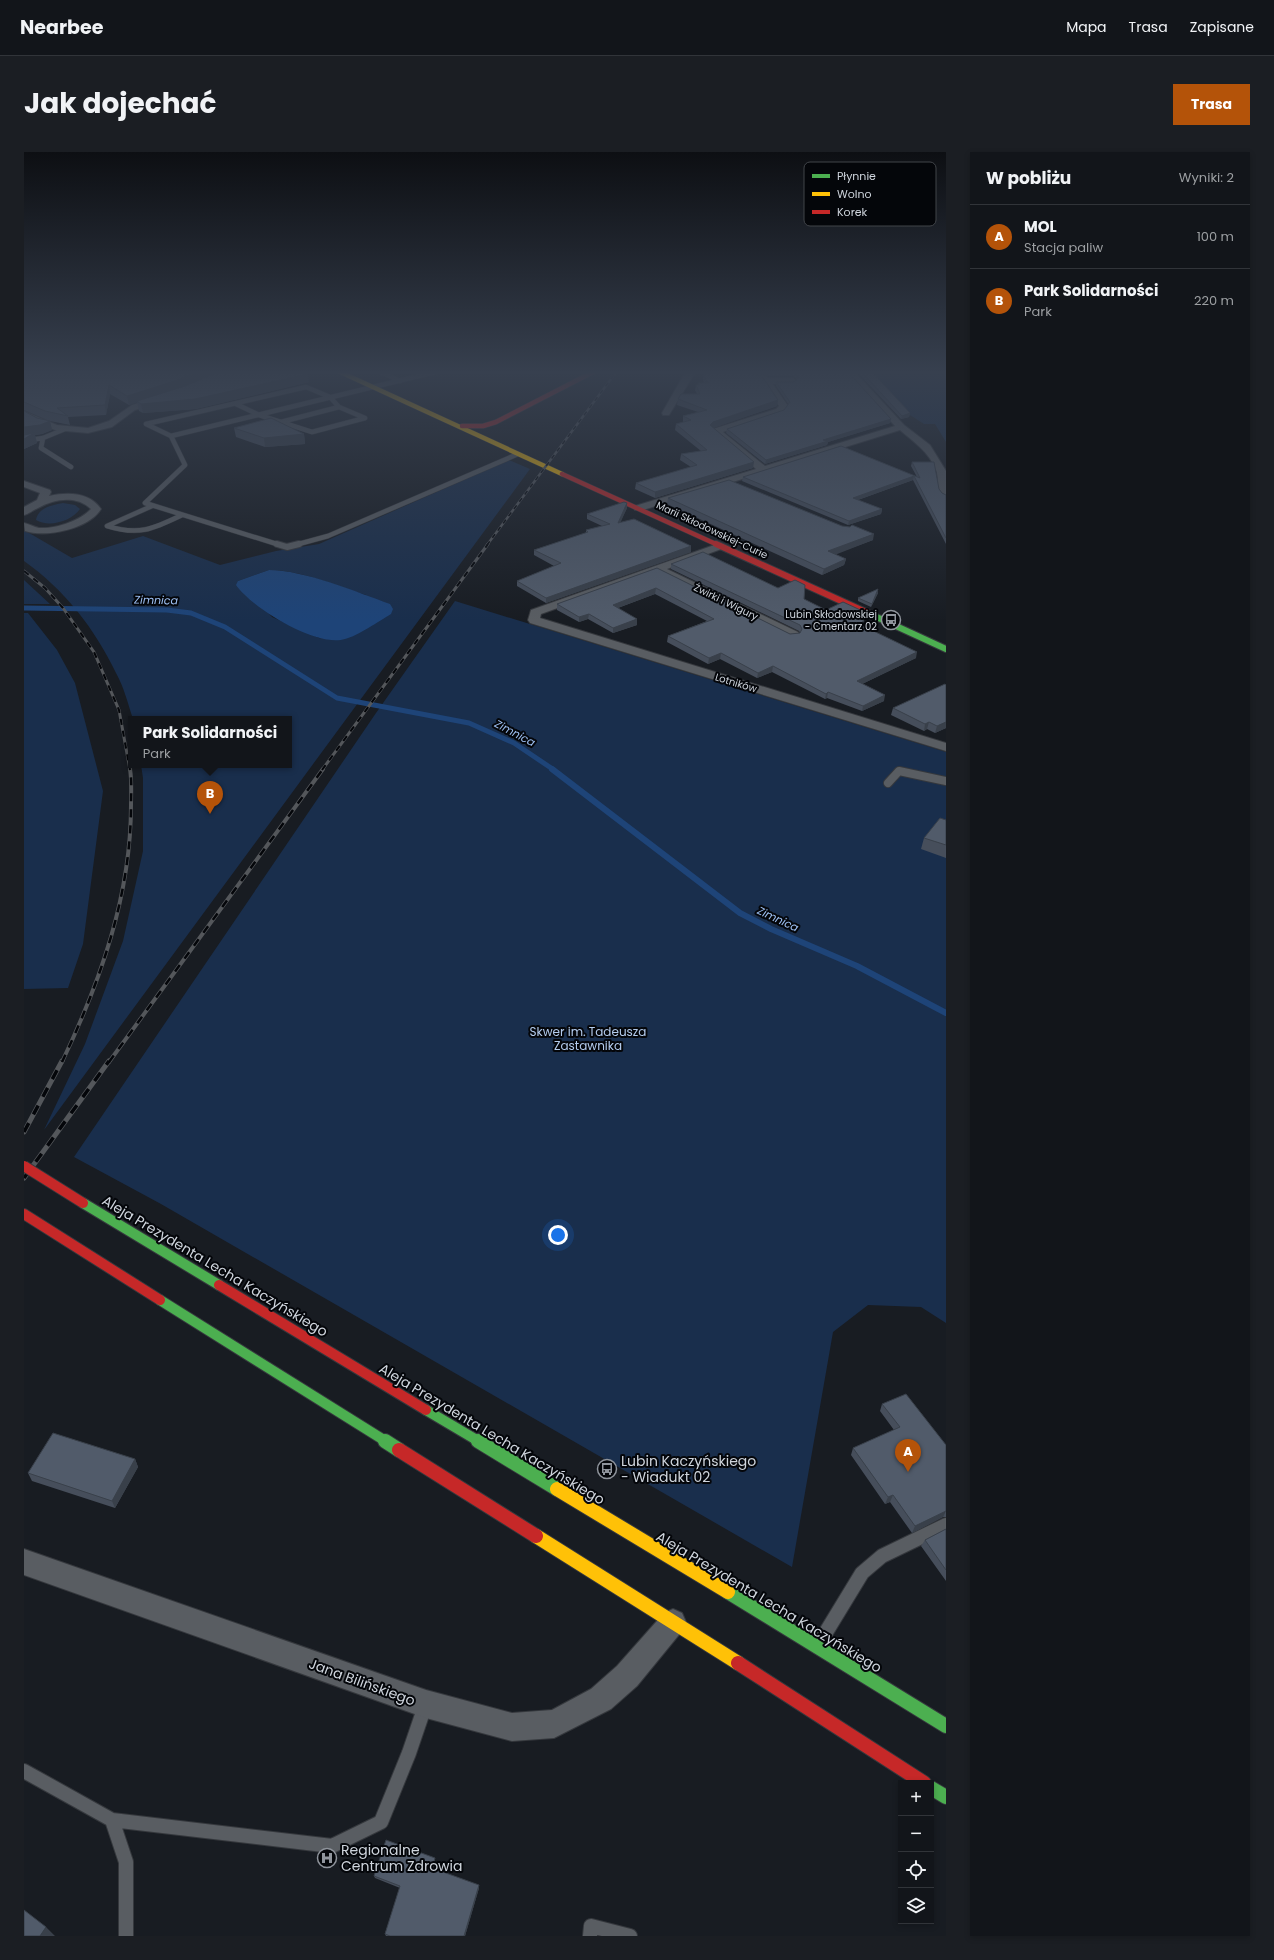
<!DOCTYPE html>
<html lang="pl">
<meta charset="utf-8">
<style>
body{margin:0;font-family:Poppins,sans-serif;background:#1b1e23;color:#f1f3f6}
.controls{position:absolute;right:12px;bottom:12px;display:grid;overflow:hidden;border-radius:0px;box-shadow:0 2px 6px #0003}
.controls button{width:36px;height:36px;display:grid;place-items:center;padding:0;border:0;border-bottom:1px solid #313439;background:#12151a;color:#f1f3f6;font:20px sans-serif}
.you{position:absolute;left:534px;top:1083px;width:14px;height:14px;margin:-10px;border:3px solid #fff;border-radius:50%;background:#1a73e8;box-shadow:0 0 0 6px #1a73e833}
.badge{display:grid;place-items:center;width:26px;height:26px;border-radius:50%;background:#b45309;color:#fff;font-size:13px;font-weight:700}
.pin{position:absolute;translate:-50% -33px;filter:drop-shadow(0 1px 2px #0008)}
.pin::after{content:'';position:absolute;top:21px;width:14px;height:12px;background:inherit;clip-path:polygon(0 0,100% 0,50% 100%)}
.popup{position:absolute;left:104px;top:564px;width:164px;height:52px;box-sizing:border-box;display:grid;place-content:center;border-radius:0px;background:#12151a;filter:drop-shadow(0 1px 3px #0005);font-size:13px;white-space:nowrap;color:#9c9fa2}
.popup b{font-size:15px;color:#f1f3f6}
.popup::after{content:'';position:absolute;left:50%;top:100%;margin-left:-8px;border:8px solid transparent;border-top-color:#12151a}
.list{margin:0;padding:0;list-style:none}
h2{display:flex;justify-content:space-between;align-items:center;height:52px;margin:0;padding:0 16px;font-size:17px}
h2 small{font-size:13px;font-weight:400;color:#9c9fa2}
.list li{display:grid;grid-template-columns:26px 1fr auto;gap:12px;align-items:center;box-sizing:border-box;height:64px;padding:0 16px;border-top:1px solid #313439}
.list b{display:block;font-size:15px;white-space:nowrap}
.list p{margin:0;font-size:13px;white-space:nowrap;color:#9c9fa2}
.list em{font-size:13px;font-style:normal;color:#9c9fa2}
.icon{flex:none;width:22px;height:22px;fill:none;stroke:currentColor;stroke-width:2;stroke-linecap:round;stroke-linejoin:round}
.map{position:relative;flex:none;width:922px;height:1784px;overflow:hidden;border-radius:0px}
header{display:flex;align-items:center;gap:24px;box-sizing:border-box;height:56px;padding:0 20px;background:#12151a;border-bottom:1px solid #313439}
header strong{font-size:19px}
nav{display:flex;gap:22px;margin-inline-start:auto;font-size:14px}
.intro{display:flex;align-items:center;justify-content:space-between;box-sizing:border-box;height:96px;padding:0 24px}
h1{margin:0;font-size:28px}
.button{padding:10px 18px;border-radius:0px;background:#b45309;color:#fff;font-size:14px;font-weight:700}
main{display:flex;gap:24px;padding:0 24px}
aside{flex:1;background:#12151a;border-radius:0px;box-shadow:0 2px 6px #0003}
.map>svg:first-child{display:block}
.green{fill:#192e4c;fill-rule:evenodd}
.water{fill:#1e4478}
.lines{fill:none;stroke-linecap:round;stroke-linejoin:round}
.stream-far1{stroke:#1e4478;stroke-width:5}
.stream{stroke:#1e4478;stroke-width:6}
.lane-far3-casing{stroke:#35383d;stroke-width:5.5}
.lane-far2-casing{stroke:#35383d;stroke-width:8}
.lane-far1-casing{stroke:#35383d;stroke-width:10}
.lane-casing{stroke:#35383d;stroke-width:16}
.street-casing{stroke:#35383d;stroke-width:2}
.fast-far2-casing{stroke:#35383d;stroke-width:8}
.fast-far1-casing{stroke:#35383d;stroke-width:12}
.fast-casing{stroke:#35383d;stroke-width:16}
.slow-far1-casing{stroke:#35383d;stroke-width:5.5}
.slow-casing{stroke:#35383d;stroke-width:16}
.jam-far3-casing{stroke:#35383d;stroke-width:5.5}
.jam-far2-casing{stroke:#35383d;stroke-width:8}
.jam-far1-casing{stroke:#35383d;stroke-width:12}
.jam-casing{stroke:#35383d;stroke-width:16}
.lane-far3{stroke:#595d62;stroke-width:4.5}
.lane-far2{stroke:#595d62;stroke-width:6}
.lane-far1{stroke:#595d62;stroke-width:8}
.lane{stroke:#595d62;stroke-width:14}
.street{fill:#595d62;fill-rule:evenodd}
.fast-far2{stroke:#4caf50;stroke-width:6}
.fast-far1{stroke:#4caf50;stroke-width:10}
.fast{stroke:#4caf50;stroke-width:14}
.slow-far1{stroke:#ffc107;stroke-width:4.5}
.slow{stroke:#ffc107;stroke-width:14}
.jam-far3{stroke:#c62828;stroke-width:4.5}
.jam-far2{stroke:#c62828;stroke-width:6}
.jam-far1{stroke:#c62828;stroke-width:10}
.jam{stroke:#c62828;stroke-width:14}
.rail-far3-casing{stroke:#54575b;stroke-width:2.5}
.rail-far2-casing{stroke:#54575b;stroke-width:3}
.rail-far1-casing{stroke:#54575b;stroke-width:4}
.rail-casing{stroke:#54575b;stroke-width:5}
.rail-far3{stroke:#04060a;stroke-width:1.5;stroke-dasharray:4.5;stroke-linecap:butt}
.rail-far2{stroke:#04060a;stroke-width:2;stroke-dasharray:6;stroke-linecap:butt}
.rail-far1{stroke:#04060a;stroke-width:2.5;stroke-dasharray:8;stroke-linecap:butt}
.rail{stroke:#04060a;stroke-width:3.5;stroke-dasharray:10;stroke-linecap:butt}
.jam-bridge-casing{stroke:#35383d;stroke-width:12;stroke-linecap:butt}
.jam-bridge{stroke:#c62828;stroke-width:10}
.wall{fill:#464e5b}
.shaded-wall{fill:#39404a}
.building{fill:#515b6a;stroke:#39404a}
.labels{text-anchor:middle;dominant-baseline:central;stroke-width:4;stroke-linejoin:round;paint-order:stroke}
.far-street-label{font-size:10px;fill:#cfd5dd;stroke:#04060a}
.far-poi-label{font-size:10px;fill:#cfd5dd;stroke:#04060a;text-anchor:end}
.far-water-label{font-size:11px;font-style:italic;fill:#9ec1f4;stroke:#04060a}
.park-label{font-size:12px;fill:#b4ccee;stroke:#04060a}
.near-street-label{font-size:14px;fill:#cfd5dd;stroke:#04060a}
.near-poi-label{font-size:14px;fill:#cfd5dd;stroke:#04060a;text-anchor:start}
.key{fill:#04060a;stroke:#414449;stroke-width:1}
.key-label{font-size:11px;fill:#cfd5dd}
</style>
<header>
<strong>Nearbee</strong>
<nav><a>Mapa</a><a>Trasa</a><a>Zapisane</a></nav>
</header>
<div class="intro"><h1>Jak dojechać</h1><a class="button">Trasa</a></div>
<main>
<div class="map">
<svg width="922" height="1784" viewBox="0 0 922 1784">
<rect width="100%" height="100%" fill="#181c22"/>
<path class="green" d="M846,219h56l20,3v68l-11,-18h-11l-14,-9z
M485,308l21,9 -486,661 41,-86 38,-103 20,-90v-73l-2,-13h148v-46h-156c-5,-15 -9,-32 -17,-46 -21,-44 -52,-84 -92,-112v-31l48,28 71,-22 77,29 56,-14 43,-7zM245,418c33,0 66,16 97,25l-32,45 -15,-2 -47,-21 -34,-36z
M39,351l12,2 5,4c-8,12 -31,19 -44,11 2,-12 16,-15 27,-17z
M0,428l26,24h-26z
M431,449l491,151v571l-25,-16 -53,-2 -35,27 -41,235 -631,-363 -87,-47 302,-444z
M0,461h4l29,37 18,33 28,108 -20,153 -15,44 -44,1z"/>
<path class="water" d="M245,418c35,0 88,22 121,34l3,5 -2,5c-12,7 -33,22 -46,25 -28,9 -93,-31 -109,-54l2,-4z"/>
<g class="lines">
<path class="stream-far1" d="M0,456l143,2 24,3 34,14 112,71 132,25 45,20 40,27"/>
<path class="stream" d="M528,617l188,144 31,16 86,37 89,47"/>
<defs>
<path id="lane-far3" d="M355,219l21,10
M212,252l23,11 53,17 53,-14 -26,-11 -9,-10 -24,-10 -160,37 25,12 14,29 -40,38 135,42
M257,270l58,-15
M147,284l268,-65
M19,286l-2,10 30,19
M0,289l19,-3 22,-9
M128,354l-45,20c32,10 46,3 75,-11
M271,393l33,-9 190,-82"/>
<path id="lane-far2" d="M253,392l10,3 12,-3"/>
<path id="lane-far1" d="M864,631l11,-12 47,10"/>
<path id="lane" d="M796,1490l42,-69 20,-17 64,-31
M0,1619l88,49 14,42v74
M88,1668l220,26 49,-24 28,-69 16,-47
M566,1784l1,-10 39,10"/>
<path id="street" d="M662,219h10l-27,44h-6l-1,-2z
M694,219h23l22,4 6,3h24l4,3 -4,3h-20l15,22 -6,7 -59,19 42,34 130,-40 -50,-55h9l50,54 26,20 16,26v27l-4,-1c-8,-12 -2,-16 -6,-27 -7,-18 -22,-28 -36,-40l-257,80h-8l-1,-2 1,-2 121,-37 -45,-38 2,-2 63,-20 3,-3 -15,-23 -6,-4z
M137,244l4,3 -1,2 -29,9 -23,17 -24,6 -33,-3 -31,-12v-7l33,14 31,3 21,-7 23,-16z
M0,329l26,9 1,2 -2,4c19,-4 40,-4 52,13 -12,20 -55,29 -76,22l-1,-8c5,1 10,4 15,5 16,1 41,-7 52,-19 -15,-14 -36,-10 -53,-1 -5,2 -9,6 -14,7v-8l13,-7 3,-7 -16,-6z
M696,391l5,3 -1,2 -57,21 131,63 2,3 -2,3h-8l-133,-66 -116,42 -1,4 406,125v8l-416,-128 -2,-3 3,-10z
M0,1397l402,141 86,23 40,-3 39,-21 26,-23 47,-53 9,-4 9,4 4,9 -4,9 -45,55 -26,23 -57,29 -42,3 -86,-23 -402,-143z"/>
<path id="fast-far2" d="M846,462l76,35"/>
<path id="fast-far1" d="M59,1051l136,82
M136,1148l227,142
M402,1258l54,32"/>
<path id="fast" d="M361,1289l14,9
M454,1289l79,48
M704,1440l218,134
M907,1636l15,9"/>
<path id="slow-far1" d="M314,219l224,103"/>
<path id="slow" d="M533,1337l171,103
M512,1384l202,127"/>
<path id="jam-far3" d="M438,274h21l13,-4 99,-51
M538,322l156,71"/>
<path id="jam-far2" d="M692,392l154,70"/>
<path id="jam-far1" d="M0,1062l136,86
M195,1133l207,125"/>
<path id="jam" d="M375,1298l137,86
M714,1511l186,120"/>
</defs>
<use href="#lane-far3" class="lane-far3-casing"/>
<use href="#lane-far2" class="lane-far2-casing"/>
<use href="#lane-far1" class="lane-far1-casing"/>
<use href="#lane" class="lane-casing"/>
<use href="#street" class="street-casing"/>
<use href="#fast-far2" class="fast-far2-casing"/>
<use href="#fast-far1" class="fast-far1-casing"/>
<use href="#fast" class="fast-casing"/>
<use href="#slow-far1" class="slow-far1-casing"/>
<use href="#slow" class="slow-casing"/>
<use href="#jam-far3" class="jam-far3-casing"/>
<use href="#jam-far2" class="jam-far2-casing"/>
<use href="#jam-far1" class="jam-far1-casing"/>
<use href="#jam" class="jam-casing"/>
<use href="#lane-far3" class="lane-far3"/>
<use href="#lane-far2" class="lane-far2"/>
<use href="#lane-far1" class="lane-far1"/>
<use href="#lane" class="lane"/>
<use href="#street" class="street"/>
<use href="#fast-far2" class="fast-far2"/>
<use href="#fast-far1" class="fast-far1"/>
<use href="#fast" class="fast"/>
<use href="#slow-far1" class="slow-far1"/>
<use href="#slow" class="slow"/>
<use href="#jam-far3" class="jam-far3"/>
<use href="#jam-far2" class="jam-far2"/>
<use href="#jam-far1" class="jam-far1"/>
<use href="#jam" class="jam"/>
<defs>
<path id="rail-far3" d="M463,393l130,-174"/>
<path id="rail-far2" d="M0,419l21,17 18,20 31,44 25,58 11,60
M298,618l166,-226"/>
<path id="rail-far1" d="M38,910c38,-80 69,-166 69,-257 0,-12 1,-24 -1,-36
M85,910l214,-293"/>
<path id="rail" d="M0,980l38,-71
M0,1026l85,-117"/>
</defs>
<use href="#rail-far3" class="rail-far3-casing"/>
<use href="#rail-far2" class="rail-far2-casing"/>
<use href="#rail-far1" class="rail-far1-casing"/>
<use href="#rail" class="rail-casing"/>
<use href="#rail-far3" class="rail-far3"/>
<use href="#rail-far2" class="rail-far2"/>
<use href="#rail-far1" class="rail-far1"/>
<use href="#rail" class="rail"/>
<defs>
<path id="jam-bridge" d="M0,1014l59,37"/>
</defs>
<use href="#jam-bridge" class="jam-bridge-casing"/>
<use href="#jam-bridge" class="jam-bridge"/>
</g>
<path class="wall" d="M0,219l285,11 -113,27 -53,4 -4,-2 -2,-9 -8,3 -19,-11 -4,21 -38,2 2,8 -20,-4 2,9 -10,4 -7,1 2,8 -13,6v-38l13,7 10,2 -23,-10z
M728,219h95l44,48 -1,4 -62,19 -1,3 -62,19 -39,-31 1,-4 57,-19 4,-6 -12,-18v-4h18l3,-3 -4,-3h-24l-6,-2z
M832,219h15l39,42 -1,4 -8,2z
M680,220l74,28 -1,6 -64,22 40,40 -98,30 -20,-9 1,-6 55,-16 -11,-7 1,-6 20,-3 -26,-21 1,-6 7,-2v-6l15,-4 -21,-7 1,-6 19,-5 -2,-4 1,-5h2v-2h6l-1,-3v-5h1z
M210,276l70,6 1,10 -40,3 -29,-10z
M817,294l76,31 -6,-11 1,-4 27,27 3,4 4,2v49l-33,-64 -55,20 24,9 -1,5 -33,11 -106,-44 1,-4z
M644,346l205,42 -38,14 11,5 -2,6 -22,10 -155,-71z
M603,356l-7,14 71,24v6l-145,51 -29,-17v-5l37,-15 -20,-11v-5l52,-17v-3l16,-4 -15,-7v-5z
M647,412l107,24 48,22 39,8 -3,7 54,33 -54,26 22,17 -22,10 -35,-13 -2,1 -53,-27 -15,6 -37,-19 -12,5 -41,-22 1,-6 39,-15 -52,-27 -37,14 19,17 -24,8 -25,-14 -9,3 -22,-12v-6l100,-36 133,66 10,-1 -1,-2 -128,-62z
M854,437v4l-7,14 -13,-6v-3z
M869,556l53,20 -11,5 -8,-4 -3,2 -33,-16z
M922,668v38l-25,-9 3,-11z
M858,1252l64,41v72h-3l-31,16 -22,-31 -5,2 -34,-49 2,-7 41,-18 -14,-19z
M111,1307l3,8 -23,41 -83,-27 -4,-8z
M922,1377v52l-25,-35 4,-6z
M411,1708l-2,8 46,20 -14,48h-79l-1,-2 15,-46 -25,-10 -1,-2z"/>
<path class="shaded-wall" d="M163,219h36l-44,18 -50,16 -2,-9z
M284,222l1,8 -113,27 -53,4 -2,-9z
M85,233l1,9 -4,21 -1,-10z
M754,248l-1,6 -64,22 -3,-3 3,-3z
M886,261l-1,4 -8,2 1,-3z
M867,267l-1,4 -62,19 -1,3 -62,19 1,-4 57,-20z
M26,269l2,9 -10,4 -7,1 2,8 -13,6v-22z
M280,282l1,10 -40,3 -1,-9z
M730,310l-1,6 -98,30v-6z
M890,324l-1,4 -61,22 1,-4z
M603,351v5l-9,20v-5z
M858,357l-1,5 -33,11 1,-4z
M850,382l-1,6 -46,18 1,-7z
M667,394v6l-145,51v-5z
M822,407l-2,6 -22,10 2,-6z
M632,436l-1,6 -43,16 1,-5z
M854,437v4l-7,14 1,-3z
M843,461l-2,5 -5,12 1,-5z
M565,462l-1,5 -9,3v-5z
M613,467v6l-24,8v-5z
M893,500l-1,6 -60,29 1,-6z
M697,501l-1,6 -12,5 1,-6z
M749,514l-1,6 -15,6 1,-5z
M804,540l-1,6 -2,1 1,-5z
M861,543l-1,6 -22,10 1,-5z
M905,570l-2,7 -3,2 1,-7z
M922,570v6l-11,5 2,-7z
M111,1307l3,8 -23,41 -3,-7z
M869,1343l-3,7 -5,2 3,-7z
M922,1359l-3,6 -31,16 3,-7z
M411,1706v2l-3,11v-3z
M455,1733v3l-14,48h-1z
M22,1775l9,9h-15z"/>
<path class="building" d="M0,219h163v1l4,2 3,-3h5l-21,9 -51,16 -18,-11 -4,20 -48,3 11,8 -23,-5 -21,-9z
M197,219h82l5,3 -113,25 -54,5 -4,-3 48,-15z
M716,219l18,4 6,4 14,21 -65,22 -3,3 44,37 -99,30 -19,-9 61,-18 -16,-11 26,-4 -31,-26 15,-4 -8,-4 24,-6 -29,-11 3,-5h19l-4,-9h3l-1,-2h10l-5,-8h3l-2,-3z
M743,219h80l44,48 -68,21 5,1 -62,19 -39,-31 57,-19 6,-8 -14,-20h18l4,-4v-2l-4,-3h-24z
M837,219h10l39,42 -8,3z
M0,259l13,7 13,3 -10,4 -16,2z
M247,266l33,16 -40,4 -30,-10z
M10,281l-10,6v-4z
M817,294l79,32 -8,-16h22l5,27 3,4 4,2v43l-32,-62 -61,22 29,11 -33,12 -106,-44z
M705,328l113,46 8,1 2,-2 22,9 -46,17 18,8 -22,10 -156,-71z
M600,350l3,1 -9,20 16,-4 57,27 -145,52 -29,-17 44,-18 -27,-13 54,-18 -2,-2 24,-6 -23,-10z
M679,400l75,36 17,-8 10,5 -1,14 22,11 17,-8 24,11 -6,12 56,27 -60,29 28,14 -22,11 -35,-14 -2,2 -53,-28 -15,7 -37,-20 -12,5 -41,-22 46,-17 -58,-31 -43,17 24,14 -24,9 -24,-14 -10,3 -22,-13 100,-36 133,66 10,-1 2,-4 -2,-4 -129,-61z
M854,437l-6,15 -14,-6z
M921,532l1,1v37l-9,4 -8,-4 -4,2 -32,-16z
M916,666l6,2v25l-22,-7z
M882,1242l40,51v66l-31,15 -22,-31 -5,2 -35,-49 47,-21 -18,-23z
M29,1281l82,26 -23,42 -84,-28z
M922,1377v41l-21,-30z
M362,1688l49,18 -3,10 47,17 -15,51h-74l-5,-2 15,-48 -26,-10z
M0,1758l22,17 -6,9h-16z"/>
<linearGradient id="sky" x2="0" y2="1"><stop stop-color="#0d0f13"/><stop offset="0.47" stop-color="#37404f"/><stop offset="1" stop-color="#37404f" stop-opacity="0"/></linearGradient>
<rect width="922" height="469" fill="url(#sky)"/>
<defs>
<symbol id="bus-ring" viewBox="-11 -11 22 22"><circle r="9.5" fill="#04060a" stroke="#8f949c" stroke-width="1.5"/><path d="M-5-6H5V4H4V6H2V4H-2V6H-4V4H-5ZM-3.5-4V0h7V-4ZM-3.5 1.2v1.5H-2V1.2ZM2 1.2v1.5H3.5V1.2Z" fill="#8f949c"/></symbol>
<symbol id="hospital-ring" viewBox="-11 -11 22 22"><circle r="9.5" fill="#04060a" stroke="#8f949c" stroke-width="1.5"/><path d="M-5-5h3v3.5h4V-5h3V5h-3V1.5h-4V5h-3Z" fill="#8f949c"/></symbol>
</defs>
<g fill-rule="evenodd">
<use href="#bus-ring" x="856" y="457" width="22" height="22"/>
<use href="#bus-ring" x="572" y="1306" width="22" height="22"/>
<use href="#hospital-ring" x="292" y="1695" width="22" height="22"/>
</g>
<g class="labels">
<g class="far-street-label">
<text transform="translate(688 378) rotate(25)">Marii Skłodowskiej-Curie</text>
<text transform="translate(702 450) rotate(26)">Żwirki i Wigury</text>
<text transform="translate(712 531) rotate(17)">Lotników</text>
</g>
<g class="far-poi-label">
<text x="853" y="462">Lubin Skłodowskiej<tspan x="853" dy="12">- Cmentarz 02</tspan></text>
</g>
<g class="far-water-label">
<text transform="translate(132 448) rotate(1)">Zimnica</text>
<text transform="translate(491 581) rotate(28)">Zimnica</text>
<text transform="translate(754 767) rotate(25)">Zimnica</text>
</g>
<g class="park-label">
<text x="564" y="879">Skwer im. Tadeusza<tspan x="564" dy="14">Zastawnika</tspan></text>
</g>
<g class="near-street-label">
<text transform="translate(191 1114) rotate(31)">Aleja Prezydenta Lecha Kaczyńskiego</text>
<text transform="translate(468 1282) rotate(31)">Aleja Prezydenta Lecha Kaczyńskiego</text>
<text transform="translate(745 1450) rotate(31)">Aleja Prezydenta Lecha Kaczyńskiego</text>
<text transform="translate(338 1530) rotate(20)">Jana Bilińskiego</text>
</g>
<g class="near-poi-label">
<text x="597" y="1309">Lubin Kaczyńskiego<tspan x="597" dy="16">- Wiadukt 02</tspan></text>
<text x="317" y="1698">Regionalne<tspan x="317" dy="16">Centrum Zdrowia</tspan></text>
</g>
</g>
<rect x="780" y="10" width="132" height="64" rx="6" class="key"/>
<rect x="788" y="22" width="18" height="4" fill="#4caf50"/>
<rect x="788" y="40" width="18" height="4" fill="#ffc107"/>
<rect x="788" y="58" width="18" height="4" fill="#c62828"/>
<g class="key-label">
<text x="813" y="28">Płynnie</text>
<text x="813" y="46">Wolno</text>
<text x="813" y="64">Korek</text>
</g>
</svg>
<div class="controls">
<button>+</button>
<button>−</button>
<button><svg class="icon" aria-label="locate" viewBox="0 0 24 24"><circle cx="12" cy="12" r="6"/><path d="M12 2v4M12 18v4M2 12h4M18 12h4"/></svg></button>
<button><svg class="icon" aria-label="layers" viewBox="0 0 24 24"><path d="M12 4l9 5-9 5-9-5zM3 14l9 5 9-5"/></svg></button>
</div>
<div class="you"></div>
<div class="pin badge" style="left:884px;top:1320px">A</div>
<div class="pin badge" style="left:186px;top:662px">B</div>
<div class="popup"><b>Park Solidarności</b>Park</div>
</div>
<aside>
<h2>W pobliżu<small>Wyniki: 2</small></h2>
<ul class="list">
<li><span class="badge">A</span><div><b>MOL</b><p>Stacja paliw</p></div><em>100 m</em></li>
<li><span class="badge">B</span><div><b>Park Solidarności</b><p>Park</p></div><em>220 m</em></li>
</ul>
</aside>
</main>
